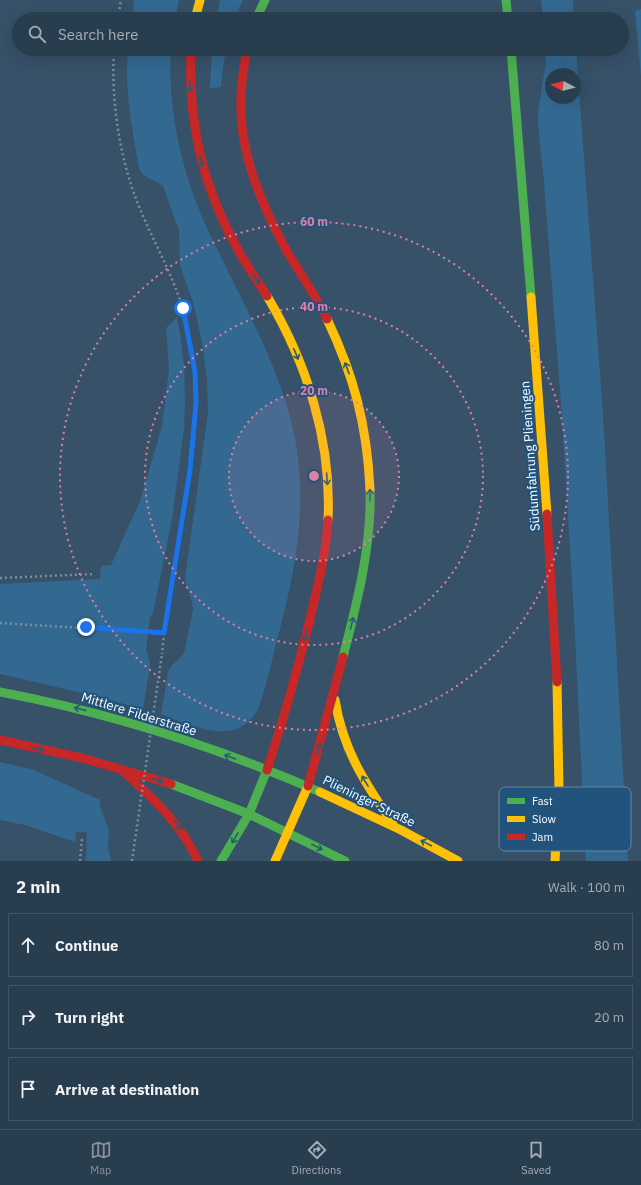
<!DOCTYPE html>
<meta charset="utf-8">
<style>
body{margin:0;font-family:"IBM Plex Sans",sans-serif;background:#304455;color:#f1f3f6}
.compass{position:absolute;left:545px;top:68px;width:36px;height:36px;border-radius:50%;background:#283d4e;box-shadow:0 4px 16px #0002;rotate:277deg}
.stop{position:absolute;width:12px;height:12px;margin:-9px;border:3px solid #1a73e8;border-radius:50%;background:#fff}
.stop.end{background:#1a73e8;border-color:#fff;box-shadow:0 1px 4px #0008}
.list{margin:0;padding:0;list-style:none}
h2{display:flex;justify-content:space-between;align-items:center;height:52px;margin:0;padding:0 16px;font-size:17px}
h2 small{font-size:13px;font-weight:400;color:#a5aeb6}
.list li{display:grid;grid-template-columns:26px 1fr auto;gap:12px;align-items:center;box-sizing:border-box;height:64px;margin:0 8px 8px;padding:0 8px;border:1px solid #445666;border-radius:0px}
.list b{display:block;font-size:15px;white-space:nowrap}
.list em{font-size:13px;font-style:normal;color:#a5aeb6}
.icon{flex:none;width:22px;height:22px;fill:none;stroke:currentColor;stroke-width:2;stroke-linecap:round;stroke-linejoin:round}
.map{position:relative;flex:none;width:641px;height:861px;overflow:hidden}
.search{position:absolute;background:#283d4e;box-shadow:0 4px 16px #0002;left:12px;right:12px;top:12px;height:44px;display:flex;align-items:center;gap:10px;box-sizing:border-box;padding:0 14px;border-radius:22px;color:#a5aeb6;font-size:15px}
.sheet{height:268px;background:#283d4e}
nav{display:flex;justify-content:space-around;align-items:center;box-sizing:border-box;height:56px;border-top:1px solid #445666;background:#283d4e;font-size:11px;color:#a5aeb6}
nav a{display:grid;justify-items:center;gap:2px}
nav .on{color:#8c9099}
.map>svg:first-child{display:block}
.green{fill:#336891;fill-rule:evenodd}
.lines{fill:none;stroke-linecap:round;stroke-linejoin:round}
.path{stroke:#7b8e9f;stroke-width:2.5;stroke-dasharray:2 3;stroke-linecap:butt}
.fast{stroke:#4caf50;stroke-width:9}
.slow{stroke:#ffc107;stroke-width:9}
.jam{stroke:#c62828;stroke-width:9}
.path-bridge{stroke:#7b8e9f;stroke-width:2.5;stroke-dasharray:2 3;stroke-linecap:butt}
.oneway{stroke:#265c78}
.route{stroke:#1a73e8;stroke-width:5}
.ring{fill:none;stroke:#dd80a5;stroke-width:2;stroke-dasharray:2 4}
.labels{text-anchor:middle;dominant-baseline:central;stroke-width:4;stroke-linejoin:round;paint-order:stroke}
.street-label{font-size:13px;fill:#fff;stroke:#22537c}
.key{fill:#22537c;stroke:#6487a3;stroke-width:1}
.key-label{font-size:11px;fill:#fff}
.centre{fill:#dd80a5;stroke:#22537c;stroke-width:2}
.ring-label{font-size:12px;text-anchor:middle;font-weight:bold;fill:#dd80a5;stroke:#22537c;stroke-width:4;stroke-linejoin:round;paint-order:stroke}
</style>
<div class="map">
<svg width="641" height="861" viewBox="0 0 641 861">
<rect width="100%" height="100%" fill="#365168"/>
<path class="green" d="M134,0h45l-4,19h-43z
M220,0h23l-8,19h-19z
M541,0h32l1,19h-31z
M641,9v68l-6,-66z
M128,49h43c-4,61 11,125 37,181 27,58 60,114 79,176 25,81 11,158 -11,238 -5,21 -10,42 -17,63 -20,42 -66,19 -98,7l7,-42c3,-9 11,-11 16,-19l9,-43c0,-12 -7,-20 -8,-32l20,-144 3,-21 -1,-33 -5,-38 -9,-40 -13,-36 -1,-35 -16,-45c-8,-7 -20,-7 -24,-18 -7,-39 -15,-79 -11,-119z
M212,49h14l-4,26 -1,12 -11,1z
M545,49h31l27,364 25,448h-42l-12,-245 -12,-200 -18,-233 -6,-59v-12l8,-51zM551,74h24v24h-24z
M177,317l3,17 4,31 1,37 -1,27 -12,90 -16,80 -3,14 -3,4 -4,33 3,9 1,6 -7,45 -39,-12 -104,-24v-90l100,-5 1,-13 10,-1 29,-64 22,-75 7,-57 -3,-41z
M0,762l34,8 66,30v6l9,24 -1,17 3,14h-25l1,-29h-11l-1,10 -50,-17 -25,-5z"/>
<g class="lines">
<path class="path" d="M118,19l3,-19
M114,49c-3,51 5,107 24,155 16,40 39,77 49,120 5,26 10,52 9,78 0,38 -7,77 -13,114 -7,39 -13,78 -19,117l-2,21
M0,578l95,-4
M0,623l164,10
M80,861l2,-23"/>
<path class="fast" d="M506,0l2,19
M256,19l9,-19
M511,49l20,248
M343,657c14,-54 29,-112 27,-168
M0,692c110,21 217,55 320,100
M171,784l78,30 96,47
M221,861l28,-47 18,-44"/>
<path class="slow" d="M195,19l5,-19
M267,296c40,67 65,146 61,224
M531,297l16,217
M327,319c27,57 40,106 43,170
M335,700c8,51 31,84 59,126
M320,792l81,38 57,31
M275,861l33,-75
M555,861l4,-72 -2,-107"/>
<path class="jam" d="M191,49c-3,70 10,133 44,195 9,18 21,35 32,52
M247,49c-3,17 -6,34 -6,51 -2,52 20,103 44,148 14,24 30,46 42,71
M547,514l10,168
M0,740l82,18 89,26
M267,770c16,-49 30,-98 42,-147 8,-34 17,-68 19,-103
M125,773c30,27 56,51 73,88
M308,786l35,-129"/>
<path class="path-bridge" d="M132,861l30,-207"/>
</g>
<defs><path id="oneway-shaft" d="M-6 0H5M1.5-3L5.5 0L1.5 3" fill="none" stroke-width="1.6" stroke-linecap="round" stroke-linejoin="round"/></defs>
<g class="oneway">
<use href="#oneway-shaft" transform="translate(190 86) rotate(89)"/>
<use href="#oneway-shaft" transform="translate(201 161) rotate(74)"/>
<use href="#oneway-shaft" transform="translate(256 279) rotate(57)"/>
<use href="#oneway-shaft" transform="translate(296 354) rotate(67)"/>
<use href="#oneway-shaft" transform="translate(347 368) rotate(-110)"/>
<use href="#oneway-shaft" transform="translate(327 479) rotate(86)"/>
<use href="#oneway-shaft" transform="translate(370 495) rotate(-90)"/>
<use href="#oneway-shaft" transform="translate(352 623) rotate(-76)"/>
<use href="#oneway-shaft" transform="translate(306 635) rotate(104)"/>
<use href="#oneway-shaft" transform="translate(80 709) rotate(-166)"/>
<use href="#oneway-shaft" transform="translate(38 749) rotate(13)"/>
<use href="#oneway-shaft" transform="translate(319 749) rotate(-75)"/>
<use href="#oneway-shaft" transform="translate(230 757) rotate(-160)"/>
<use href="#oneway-shaft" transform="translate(157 780) rotate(18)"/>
<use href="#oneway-shaft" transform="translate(365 781) rotate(-121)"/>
<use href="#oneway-shaft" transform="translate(178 825) rotate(52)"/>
<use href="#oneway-shaft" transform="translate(235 838) rotate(121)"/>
<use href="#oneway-shaft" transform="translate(426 843) rotate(-152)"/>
<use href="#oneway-shaft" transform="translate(317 847) rotate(27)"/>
</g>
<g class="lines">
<path class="route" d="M86,627l78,6 26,-163 6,-67 -1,-31 -12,-64"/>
</g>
<circle cx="314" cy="476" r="85" fill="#dd80a5" fill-opacity=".12"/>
<g class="ring">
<circle cx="314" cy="476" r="85"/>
<circle cx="314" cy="476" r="169"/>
<circle cx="314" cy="476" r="254"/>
</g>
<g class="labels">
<g class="street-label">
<text transform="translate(530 456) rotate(-94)">Südumfahrung Plieningen</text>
<text transform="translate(139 714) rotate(17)">Mittlere Filderstraße</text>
<text transform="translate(369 801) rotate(26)">Plieninger Straße</text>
</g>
</g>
<rect x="499" y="787" width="132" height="64" rx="6" class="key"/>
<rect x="507" y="798" width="18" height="6" fill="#4caf50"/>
<rect x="507" y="816" width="18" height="6" fill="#ffc107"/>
<rect x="507" y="834" width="18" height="6" fill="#c62828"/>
<g class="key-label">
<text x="532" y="805">Fast</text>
<text x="532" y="823">Slow</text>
<text x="532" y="841">Jam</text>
</g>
<circle cx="314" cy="476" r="6" class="centre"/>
<g class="ring-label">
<text x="314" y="226">60 m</text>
<text x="314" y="311">40 m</text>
<text x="314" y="395">20 m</text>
</g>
</svg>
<svg class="compass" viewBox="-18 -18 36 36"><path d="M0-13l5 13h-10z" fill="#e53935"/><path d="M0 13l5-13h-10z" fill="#a5aeb6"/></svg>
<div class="stop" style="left:183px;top:308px"></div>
<div class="stop end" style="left:86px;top:627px"></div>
<div class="search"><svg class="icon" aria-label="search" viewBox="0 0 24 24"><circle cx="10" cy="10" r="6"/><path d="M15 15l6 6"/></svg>Search here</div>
</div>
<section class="sheet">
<h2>2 min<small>Walk · 100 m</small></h2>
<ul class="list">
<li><svg class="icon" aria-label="ahead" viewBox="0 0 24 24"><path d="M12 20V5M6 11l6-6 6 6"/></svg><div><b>Continue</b></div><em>80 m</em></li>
<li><svg class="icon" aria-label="right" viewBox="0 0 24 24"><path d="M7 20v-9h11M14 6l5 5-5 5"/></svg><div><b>Turn right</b></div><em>20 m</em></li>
<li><svg class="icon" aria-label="arrive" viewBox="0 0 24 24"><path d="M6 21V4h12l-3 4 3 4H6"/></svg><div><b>Arrive at destination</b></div></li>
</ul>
</section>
<nav>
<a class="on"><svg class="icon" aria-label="map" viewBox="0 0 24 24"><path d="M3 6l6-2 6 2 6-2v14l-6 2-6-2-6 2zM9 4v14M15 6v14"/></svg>Map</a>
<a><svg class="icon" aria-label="directions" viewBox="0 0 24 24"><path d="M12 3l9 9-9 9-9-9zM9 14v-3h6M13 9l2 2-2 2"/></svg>Directions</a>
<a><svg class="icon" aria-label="saved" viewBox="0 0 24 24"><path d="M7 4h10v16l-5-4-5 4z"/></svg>Saved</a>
</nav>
